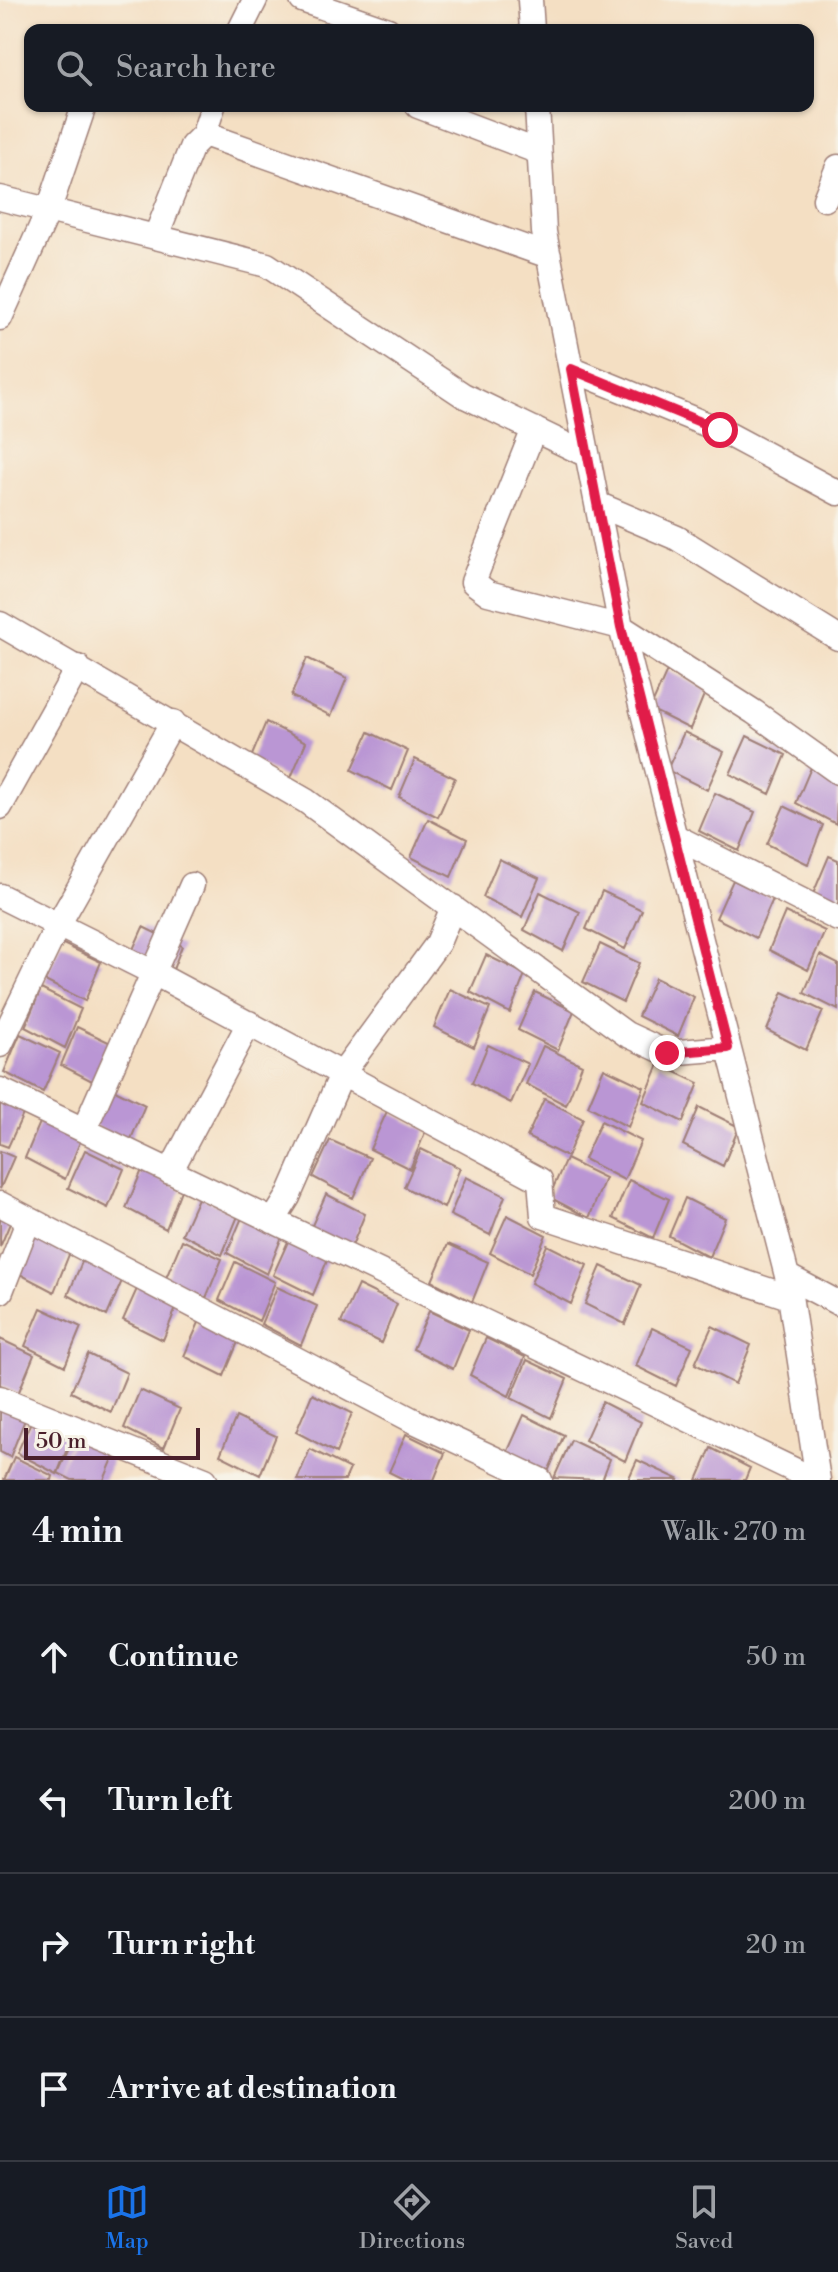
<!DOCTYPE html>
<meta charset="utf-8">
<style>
body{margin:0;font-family:"Libre Bodoni",serif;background:#20242c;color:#f1f3f6}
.scale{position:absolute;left:24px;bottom:20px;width:176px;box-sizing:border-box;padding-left:8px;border:4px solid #4a1f2b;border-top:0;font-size:22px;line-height:28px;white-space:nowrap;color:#4a1f2b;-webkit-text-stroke:6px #f7f3e8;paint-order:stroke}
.stop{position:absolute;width:24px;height:24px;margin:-18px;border:6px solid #e11d48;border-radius:50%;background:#fff}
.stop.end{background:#e11d48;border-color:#fff;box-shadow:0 2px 8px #0008}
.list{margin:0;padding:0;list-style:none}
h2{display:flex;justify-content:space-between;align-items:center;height:104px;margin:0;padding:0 32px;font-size:34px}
h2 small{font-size:26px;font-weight:400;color:#9ea1a6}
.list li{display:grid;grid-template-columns:52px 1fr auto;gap:24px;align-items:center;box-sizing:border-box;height:144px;padding:0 32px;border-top:2px solid #363941}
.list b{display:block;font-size:30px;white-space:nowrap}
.list em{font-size:26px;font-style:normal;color:#9ea1a6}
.icon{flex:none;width:44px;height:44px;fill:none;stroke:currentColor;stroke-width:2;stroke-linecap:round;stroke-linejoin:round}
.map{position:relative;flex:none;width:838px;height:1480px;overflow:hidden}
.search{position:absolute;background:#171b24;box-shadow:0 2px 6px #0004;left:24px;right:24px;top:24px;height:88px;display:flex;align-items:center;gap:20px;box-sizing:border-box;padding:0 28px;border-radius:16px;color:#9ea1a6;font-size:30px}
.sheet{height:680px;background:#171b24}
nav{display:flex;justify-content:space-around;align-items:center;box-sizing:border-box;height:112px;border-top:2px solid #363941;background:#171b24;font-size:22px;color:#9ea1a6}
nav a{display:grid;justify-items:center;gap:4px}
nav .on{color:#1a73e8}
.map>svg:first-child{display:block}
.building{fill:#ba96d4}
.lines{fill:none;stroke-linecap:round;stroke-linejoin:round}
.minor-casing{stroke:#9f7f77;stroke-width:27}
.minor{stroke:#fff;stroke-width:24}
.route{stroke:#e11d48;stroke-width:10}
</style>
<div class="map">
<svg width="838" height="1480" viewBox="0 0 838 1480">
<rect width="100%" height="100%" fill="#f7f3e8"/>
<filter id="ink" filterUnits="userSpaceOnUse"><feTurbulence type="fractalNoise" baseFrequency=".0125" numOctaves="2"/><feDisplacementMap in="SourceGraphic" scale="16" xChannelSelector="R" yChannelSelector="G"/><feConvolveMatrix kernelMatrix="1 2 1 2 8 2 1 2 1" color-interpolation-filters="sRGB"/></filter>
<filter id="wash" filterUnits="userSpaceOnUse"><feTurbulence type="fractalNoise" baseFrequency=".006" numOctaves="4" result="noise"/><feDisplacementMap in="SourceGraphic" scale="32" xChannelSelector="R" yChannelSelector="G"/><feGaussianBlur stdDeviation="1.8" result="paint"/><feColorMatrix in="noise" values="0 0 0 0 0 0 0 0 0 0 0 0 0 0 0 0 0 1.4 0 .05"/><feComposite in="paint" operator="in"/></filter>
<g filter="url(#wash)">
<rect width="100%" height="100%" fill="#f4dfc3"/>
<g id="blocks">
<path class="building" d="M307,658l40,20 -16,38 -40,-20z
M667,671l39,19 -16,39 -40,-20z
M266,722l40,20 -16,38 -40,-20z
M369,732l39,19 -16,39 -40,-20z
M684,732l40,20 -17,38 -40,-20z
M747,736l39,19 -16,39 -40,-20z
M415,759l40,19 -17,39 -39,-20z
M812,765l26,13 -2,46 -40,-21z
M715,793l40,19 -16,39 -40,-20z
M784,806l39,19 -15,39 -41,-20z
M428,819l39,20 -16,38 -40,-20z
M829,856l9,4v46l-25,-12z
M499,859l40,19 -17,39 -39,-20z
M733,880l40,19 -17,39 -40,-20z
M602,891l40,19 -17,39 -39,-20z
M540,892l40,20 -17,39 -39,-21z
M785,912l40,19 -17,39 -39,-20z
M143,927l39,19 -15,39 -41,-20z
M61,943l40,19 -16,39 -40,-20z
M600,944l39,19 -16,39 -40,-20z
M486,955l39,19 -15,39 -40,-21z
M820,955l18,9v46l-34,-17z
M655,978l39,19 -16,39 -40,-20z
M41,989l40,20 -16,39 -40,-21z
M450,989l40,19 -16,39 -40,-20z
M535,992l39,19 -16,39 -40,-20z
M783,992l40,19 -17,39 -39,-20z
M77,1027l40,19 -17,39 -39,-20z
M20,1034l40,19 -17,39 -39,-20z
M488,1045l40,19 -17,39 -39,-20z
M543,1046l39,19 -16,40 -40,-21z
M659,1064l40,19 -16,39 -40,-20z
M604,1068l40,19 -16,40 -40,-21z
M105,1085l40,20 -16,39 -40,-21z
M544,1099l39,20 -16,38 -40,-20z
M0,1101l24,11 -16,35 -8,-3z
M699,1107l40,20 -16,39 -40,-21z
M387,1111l39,19 -16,39 -40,-20z
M41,1120l40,19 -16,40 -40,-21z
M601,1121l40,20 -17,39 -40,-21z
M330,1140l40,18 -17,40 -40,-21z
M421,1149l39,19 -16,40 -40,-21z
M85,1150l39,19 -16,39 -40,-20z
M0,1151l14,6 -14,32z
M566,1159l39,19 -16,40 -40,-21z
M142,1170l39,20 -15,39 -40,-21z
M466,1177l39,19 -15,39 -40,-20z
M629,1180l40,19 -16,39 -40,-20z
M326,1194l39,20 -16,39 -40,-21z
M199,1196l39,20 -16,39 -40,-21z
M685,1198l40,20 -16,39 -40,-21z
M243,1215l40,19 -16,40 -40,-21z
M507,1215l39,20 -16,39 -40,-21z
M0,1216l11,5 -11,26z
M30,1233l40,19 -16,40 -40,-21z
M290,1237l39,19 -16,39 -40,-20z
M182,1240l40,19 -16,39 -40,-20z
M448,1244l40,18 -16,40 -40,-21z
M547,1245l40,20 -16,39 -40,-21z
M84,1257l40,19 -17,40 -39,-21z
M235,1262l40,20 -16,39 -40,-21z
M601,1266l40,19 -16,39 -40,-20z
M140,1282l39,19 -16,39 -40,-20z
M358,1285l39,19 -16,39 -40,-20z
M277,1287l40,19 -16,39 -40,-21z
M41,1308l40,19 -16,39 -40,-20z
M429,1311l40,19 -16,39 -40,-20z
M201,1318l39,19 -16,39 -40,-20z
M712,1326l39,19 -16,39 -40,-20z
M652,1328l40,19 -16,39 -40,-20z
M486,1338l39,19 -16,39 -39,-21z
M0,1339l34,16 -16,39 -18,-9z
M88,1354l39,19 -16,39 -40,-20z
M527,1360l40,19 -16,39 -40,-20z
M140,1390l40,19 -16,39 -40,-20z
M312,1394l40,19 -16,40 -40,-21z
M602,1402l39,20 -16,39 -40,-21z
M0,1404l26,13 -16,40 -10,-5z
M34,1415l39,19 -16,40 -40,-21z
M524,1415l40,20 -17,39 -40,-21z
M236,1417l40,19 -16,39 -40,-20z
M406,1434l39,19 -11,27h-29l-16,-8z
M75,1435l40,19 -11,26h-32l-14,-7z
M571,1440l39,19 -8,21 -48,-2z
M711,1448l39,20 -5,12h-48z
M310,1449l40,20 -5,11h-48z
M14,1457l39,19 -1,4h-48z
M637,1460l43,20h-52z"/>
</g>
</g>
<g filter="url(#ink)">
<use href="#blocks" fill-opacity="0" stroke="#9f7f77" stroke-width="2"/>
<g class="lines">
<defs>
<path id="minor" d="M302,0l86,30
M530,0l2,30
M240,30l15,-30
M418,106l121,46
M537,106l7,126 77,395 166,649 31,204
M204,134l345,122
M0,198l267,67 196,130 124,60
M825,199l13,-32
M156,236l36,-90 12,-12 9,-28
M0,318l49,-109 35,-103
M571,369l149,61 118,63
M534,429l-61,153 15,11 133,34 133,85 84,60
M597,504l80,34 161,100
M0,624l306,177 320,233 41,19 61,-5
M0,807l78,-140
M674,836l164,83
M0,896l154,77 386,207 3,36 246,81
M0,1045l58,-120 115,-203
M0,1090l815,390
M84,1130l108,-245
M170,1172l79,-149
M0,1204l414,217 126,59
M273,1221l15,-24 54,-123 96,-131 15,-36
M787,1276l51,27
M1,1291l28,-72
M0,1398l205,82"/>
</defs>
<use href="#minor" class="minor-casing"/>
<use href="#minor" class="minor"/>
</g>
</g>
<g class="lines" filter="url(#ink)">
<path class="route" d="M667,1053l61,-5 -107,-421 -50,-258 149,61"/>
</g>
</svg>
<div class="scale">50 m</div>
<div class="stop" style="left:720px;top:430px"></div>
<div class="stop end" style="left:667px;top:1053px"></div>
<div class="search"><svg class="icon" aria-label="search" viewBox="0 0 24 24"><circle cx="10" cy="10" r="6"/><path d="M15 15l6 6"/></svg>Search here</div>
</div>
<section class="sheet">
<h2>4 min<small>Walk · 270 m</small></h2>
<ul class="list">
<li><svg class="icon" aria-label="ahead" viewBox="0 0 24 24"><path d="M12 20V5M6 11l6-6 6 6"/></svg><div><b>Continue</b></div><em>50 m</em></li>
<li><svg class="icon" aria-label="left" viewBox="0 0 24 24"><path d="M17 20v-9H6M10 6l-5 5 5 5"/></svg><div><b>Turn left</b></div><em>200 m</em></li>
<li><svg class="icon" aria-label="right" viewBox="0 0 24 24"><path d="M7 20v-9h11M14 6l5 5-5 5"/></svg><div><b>Turn right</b></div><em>20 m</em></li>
<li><svg class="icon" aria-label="arrive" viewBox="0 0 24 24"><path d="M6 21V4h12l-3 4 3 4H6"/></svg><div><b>Arrive at destination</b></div></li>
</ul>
</section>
<nav>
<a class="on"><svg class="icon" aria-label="map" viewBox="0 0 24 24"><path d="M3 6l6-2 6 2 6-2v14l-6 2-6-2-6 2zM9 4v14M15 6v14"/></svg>Map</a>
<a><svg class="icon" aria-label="directions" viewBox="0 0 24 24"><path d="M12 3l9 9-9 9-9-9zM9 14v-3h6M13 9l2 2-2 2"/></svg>Directions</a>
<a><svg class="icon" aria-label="saved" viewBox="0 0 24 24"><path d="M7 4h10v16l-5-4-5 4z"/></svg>Saved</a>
</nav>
